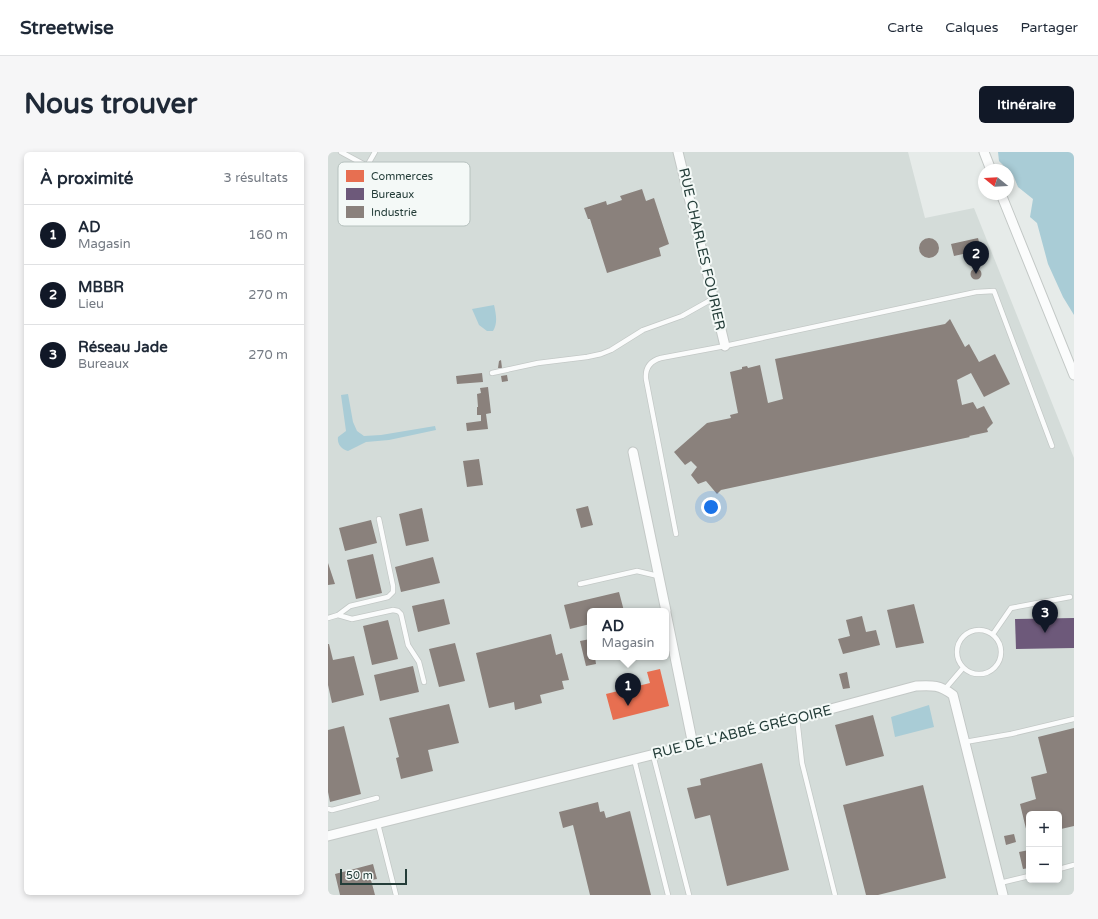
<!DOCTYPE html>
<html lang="fr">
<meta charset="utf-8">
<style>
body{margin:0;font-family:"Varela Round",sans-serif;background:#f6f6f7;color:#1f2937}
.controls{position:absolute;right:12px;bottom:12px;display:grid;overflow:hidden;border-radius:6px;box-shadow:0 2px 6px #0003}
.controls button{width:36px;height:36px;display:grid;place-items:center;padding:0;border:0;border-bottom:1px solid #e0e1e3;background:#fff;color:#1f2937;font:20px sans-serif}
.compass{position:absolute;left:650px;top:12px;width:36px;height:36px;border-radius:50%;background:#fff;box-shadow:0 2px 6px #0003;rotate:288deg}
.scale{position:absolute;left:12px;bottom:10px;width:67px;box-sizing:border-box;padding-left:4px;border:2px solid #243d39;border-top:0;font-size:11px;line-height:14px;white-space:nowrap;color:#243d39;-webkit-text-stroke:3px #f4f9f7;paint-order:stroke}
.you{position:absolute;left:383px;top:355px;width:14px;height:14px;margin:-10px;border:3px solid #fff;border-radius:50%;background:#1a73e8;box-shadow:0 0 0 6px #1a73e833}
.badge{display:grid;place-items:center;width:26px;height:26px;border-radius:50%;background:#111827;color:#fff;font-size:13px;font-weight:700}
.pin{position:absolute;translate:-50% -33px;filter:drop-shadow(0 1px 2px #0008)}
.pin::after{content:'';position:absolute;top:21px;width:14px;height:12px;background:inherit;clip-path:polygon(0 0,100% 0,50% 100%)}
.popup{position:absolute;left:259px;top:456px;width:82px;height:52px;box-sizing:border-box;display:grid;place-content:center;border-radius:6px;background:#fff;filter:drop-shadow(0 1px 3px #0005);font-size:13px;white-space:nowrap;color:#747a83}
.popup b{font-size:15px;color:#1f2937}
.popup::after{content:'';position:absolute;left:50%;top:100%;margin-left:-8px;border:8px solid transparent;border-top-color:#fff}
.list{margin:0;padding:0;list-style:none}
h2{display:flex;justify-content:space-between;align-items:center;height:52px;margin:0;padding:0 16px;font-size:17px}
h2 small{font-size:13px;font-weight:400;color:#747a83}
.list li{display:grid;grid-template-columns:26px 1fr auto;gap:12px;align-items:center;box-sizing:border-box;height:60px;padding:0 16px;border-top:1px solid #e0e1e3}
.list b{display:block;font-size:15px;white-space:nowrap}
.list p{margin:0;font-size:13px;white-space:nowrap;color:#747a83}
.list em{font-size:13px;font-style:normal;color:#747a83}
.map{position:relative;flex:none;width:746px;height:743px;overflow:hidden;border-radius:6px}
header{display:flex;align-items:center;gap:24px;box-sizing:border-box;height:56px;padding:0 20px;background:#fff;border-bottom:1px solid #e0e1e3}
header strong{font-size:19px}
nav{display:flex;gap:22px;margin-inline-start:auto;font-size:14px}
.intro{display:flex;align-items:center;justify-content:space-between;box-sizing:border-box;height:96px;padding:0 24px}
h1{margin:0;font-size:28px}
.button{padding:10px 18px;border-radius:6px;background:#111827;color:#fff;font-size:14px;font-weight:700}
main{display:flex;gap:24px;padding:0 24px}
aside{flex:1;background:#fff;border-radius:6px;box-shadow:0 2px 6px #0003}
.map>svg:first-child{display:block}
.built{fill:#d4dcd9;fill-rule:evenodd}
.water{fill:#a9ccd6}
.shops{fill:#e76f51}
.offices{fill:#6d597a}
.industry{fill:#8a817c}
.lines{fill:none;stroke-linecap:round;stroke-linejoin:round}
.service-casing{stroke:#c3c8c6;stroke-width:6}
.minor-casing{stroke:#c3c8c6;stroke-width:11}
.service{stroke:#fbfcfc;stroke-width:4.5}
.minor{stroke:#fbfcfc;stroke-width:9}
.labels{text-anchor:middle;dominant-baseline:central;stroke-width:4;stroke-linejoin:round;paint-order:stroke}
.street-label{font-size:14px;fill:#243d39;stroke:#f4f9f7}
.key{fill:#f4f9f7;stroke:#b6c1be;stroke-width:1}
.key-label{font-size:11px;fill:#243d39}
</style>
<header>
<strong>Streetwise</strong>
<nav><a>Carte</a><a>Calques</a><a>Partager</a></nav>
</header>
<div class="intro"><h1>Nous trouver</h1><a class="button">Itinéraire</a></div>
<main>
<aside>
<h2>À proximité<small>3 résultats</small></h2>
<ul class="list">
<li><span class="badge">1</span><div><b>AD</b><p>Magasin</p></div><em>160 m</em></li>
<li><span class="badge">2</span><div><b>MBBR</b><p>Lieu</p></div><em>270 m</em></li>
<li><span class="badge">3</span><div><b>Réseau Jade</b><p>Bureaux</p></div><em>270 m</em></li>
</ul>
</aside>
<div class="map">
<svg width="746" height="743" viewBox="0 0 746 743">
<rect width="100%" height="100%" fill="#e6ebe9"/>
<path class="built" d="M0,0h580l17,66 49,-10 100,250v437h-746zM262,459h76v46h-76zM701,662h30v66h-30z"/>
<path class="water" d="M670,0h76v163l-11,-18 -15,-33 -11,-41 -7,-6 3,-18 -15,-12 -5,-12 -14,-14z
M166,153c2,9 4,18 -1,26h-6l-8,-6 -7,-16z
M20,242l5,28 4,9 7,5 17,-1 54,-9 1,4 -47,10 -23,2 -18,9c-7,-2 -11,-7 -10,-14l8,-6 -5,-36z
M601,553l5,22 -39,10 -4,-20z"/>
<path class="shops" d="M332,517l9,37 -56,14 -7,-26 44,-11 -3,-11z"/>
<path class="offices" d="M746,466v30l-58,1 -1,-30z"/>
<path class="industry" d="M314,37l4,12 8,-3 15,46 -10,4 2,8 -54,17 -17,-54h-2l-4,-11 22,-7 1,4 15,-5 -2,-4z
M650,86l3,12 -27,6 -3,-12z
M591 96a10 10 0 1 1 20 0a10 10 0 1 1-20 0Z
M642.5 122a5.5 5.5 0 1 1 11 0a5.5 5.5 0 1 1-11 0Z
M622,167l15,28 4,-3 10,18 16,-8 15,30 -26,13 -13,-24 -14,7 5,25 11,-3 4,7 7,-3 9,17 -6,6 1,3 -19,4 1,1 -249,53 -4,4 -11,-13 -8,3 -7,-9 6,-8 -6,-6 -6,4 -11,-13 33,-29 24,-5 -1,-3 8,-2 -8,-41 12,-3v-2l5,-1 1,2 12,-3 8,38 15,-4 -8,-40 170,-35z
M173,208l1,8h-4l1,-7z
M154,221l1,9 -26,2 -1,-8z
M179,223l1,6 -6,1 -1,-6z
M160,235l3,26 -5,1 2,15 -21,2 -1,-8 15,-2v-6h-4v-8h1l-1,-13 4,-1 -1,-5z
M151,307l4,26 -16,2 -4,-26z
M260,354l5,19 -12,3 -5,-19z
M94,356l7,33 -23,5 -7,-32z
M43,368l6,23 -32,8 -6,-23z
M45,402l9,39 -26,6 -9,-39z
M105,405l7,26 -39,9 -6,-25z
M0,411l7,21 -7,1z
M291,440l5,19h-34v13l-20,5 -6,-24z
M116,447l6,25 -32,8 -6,-26z
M586,452l10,39 -28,5 -9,-38z
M534,464l4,16 10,-2 4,15 -37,9 -5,-15 12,-3 -4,-16z
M60,468l10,39 -26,6 -9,-39z
M223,482l5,21 6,-2 7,27 -7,1 2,8 -24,6 2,8 -27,7 -1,-8 -25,6 -13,-55z
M262,487v18h5l1,7 -10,2 -6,-25z
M127,491l10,38 -26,6 -10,-38z
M0,492h1l4,16 21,-4 10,39 -32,8 -4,-18z
M85,514l6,26 -39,9 -6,-26z
M519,520l3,16 -7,1 -4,-15z
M121,552l10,39 -31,7 5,21 -32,8 -5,-21 3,-1 -10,-39z
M545,563l11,41 -38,10 -11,-41z
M16,574l17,68 -31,8 -2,-10v-62z
M746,576v98l-13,3 -2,-15 -2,-1 -28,1 -1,23 -8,-33 16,-5 -5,-22 16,-4 -9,-36z
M434,611l27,107 -62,16 -17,-71 -15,4 -8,-31 14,-3 -1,-6z
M595,633l23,93 -68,17h-12l-23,-90z
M270,650l2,10 4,-1 2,7 24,-7 21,84h-61l-17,-70 -10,3 -4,-16z
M686,682l2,8 -10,3 -2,-9z
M701,698v18l-6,1 -4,-17z
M45,712l4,15 -6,1 4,15h-35l-5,-21z"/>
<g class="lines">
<defs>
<path id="service" d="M13,0l26,14 8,-14
M164,221l46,-10 49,-6 14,-3 10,-4 32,-20 39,-14 32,-18
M51,367l14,67v6l-5,5 -38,9 -12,9 14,4 41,-9 5,1 3,3 7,31 11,17 5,20
M348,382l-30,-155c-1,-11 4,-18 15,-21l64,-12 251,-54 18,-1 58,155
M252,432l57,-13 21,5
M0,466l10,-3
M629 500a22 22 0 1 1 44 0a22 22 0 1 1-44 0Z
M665,482l18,-26 59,-11
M617,537l18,-21
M469,566l5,45 33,132
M637,590l46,-8 63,-15
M325,603l36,140
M306,607l34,136
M0,657l4,1 45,-12
M50,672l18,71
M731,717l15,-4
M672,731l29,-7"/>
<path id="minor" d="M350,0l47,194
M656,0l7,18
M673,42l73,181
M305,300l33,159
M338,461l27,132
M0,684l443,-111 145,-39c17,-1 24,-1 37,9l50,200"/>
</defs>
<use href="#service" class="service-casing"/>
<use href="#minor" class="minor-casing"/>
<use href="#service" class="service"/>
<use href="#minor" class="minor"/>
</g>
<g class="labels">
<g class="street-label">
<text transform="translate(374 97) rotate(77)">RUE CHARLES FOURIER</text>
<text transform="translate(414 580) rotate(-14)">RUE DE L'ABBÉ GRÉGOIRE</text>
</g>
</g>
<rect x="10" y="10" width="132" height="64" rx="6" class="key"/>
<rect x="18" y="18" width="18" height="12" fill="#e76f51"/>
<rect x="18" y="36" width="18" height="12" fill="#6d597a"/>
<rect x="18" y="54" width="18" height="12" fill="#8a817c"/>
<g class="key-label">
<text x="43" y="28">Commerces</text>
<text x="43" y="46">Bureaux</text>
<text x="43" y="64">Industrie</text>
</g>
</svg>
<div class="controls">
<button>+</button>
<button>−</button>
</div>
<svg class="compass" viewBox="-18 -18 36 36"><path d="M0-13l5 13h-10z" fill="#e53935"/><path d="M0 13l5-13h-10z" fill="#747a83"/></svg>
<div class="scale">50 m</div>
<div class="you"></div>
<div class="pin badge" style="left:300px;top:554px">1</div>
<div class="popup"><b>AD</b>Magasin</div>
<div class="pin badge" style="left:648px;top:122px">2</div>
<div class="pin badge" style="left:717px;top:481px">3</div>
</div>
</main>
